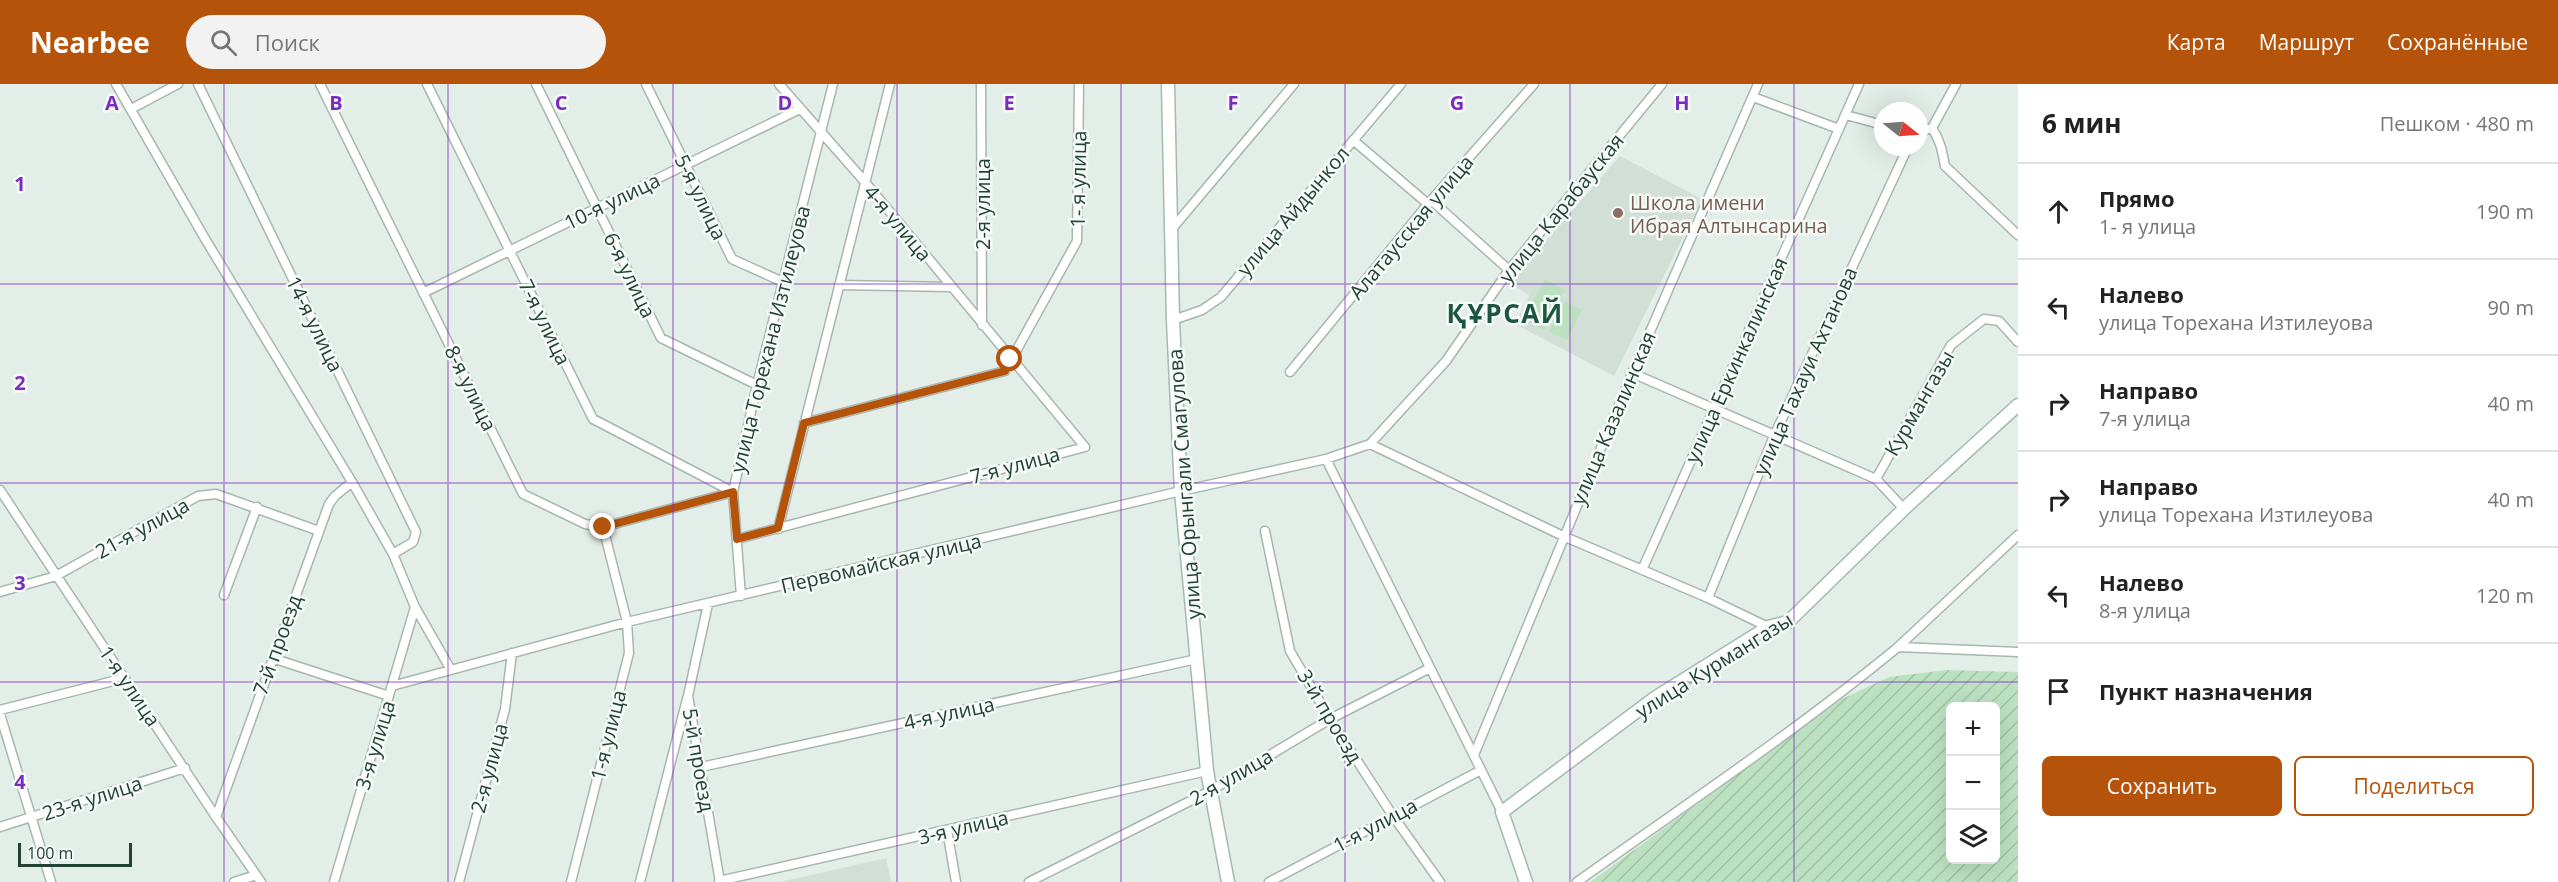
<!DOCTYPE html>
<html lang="ru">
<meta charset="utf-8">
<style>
body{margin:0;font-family:"Open Sans",sans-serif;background:#f2f2f2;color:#222}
.controls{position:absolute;right:18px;bottom:18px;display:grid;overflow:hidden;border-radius:9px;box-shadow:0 6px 24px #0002}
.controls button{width:54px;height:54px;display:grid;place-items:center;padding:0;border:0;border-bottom:2px solid #e0e0e0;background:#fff;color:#222;font:30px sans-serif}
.compass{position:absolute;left:1874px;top:18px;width:54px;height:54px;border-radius:50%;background:#fff;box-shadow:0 6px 24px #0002;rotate:107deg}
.scale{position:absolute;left:18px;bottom:15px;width:114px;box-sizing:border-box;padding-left:6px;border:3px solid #224235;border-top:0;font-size:16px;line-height:21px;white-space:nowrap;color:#224235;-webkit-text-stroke:4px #f5faf7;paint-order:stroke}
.stop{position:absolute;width:18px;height:18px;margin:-14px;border:4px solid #b45309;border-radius:50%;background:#fff}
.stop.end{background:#b45309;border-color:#fff;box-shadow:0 2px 6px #0008}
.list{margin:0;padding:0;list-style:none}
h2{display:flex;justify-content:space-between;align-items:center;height:78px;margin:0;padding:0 24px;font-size:26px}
h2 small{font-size:20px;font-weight:400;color:#767676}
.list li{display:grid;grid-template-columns:39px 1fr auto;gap:18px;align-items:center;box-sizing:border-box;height:96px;padding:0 24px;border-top:2px solid #e0e0e0}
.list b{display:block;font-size:22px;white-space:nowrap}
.list p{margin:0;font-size:20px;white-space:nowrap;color:#767676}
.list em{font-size:20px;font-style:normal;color:#767676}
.actions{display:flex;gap:12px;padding:18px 24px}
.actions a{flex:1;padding:14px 0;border:2px solid #b45309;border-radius:9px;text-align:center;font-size:21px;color:#b45309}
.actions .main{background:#b45309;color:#fff}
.icon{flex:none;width:33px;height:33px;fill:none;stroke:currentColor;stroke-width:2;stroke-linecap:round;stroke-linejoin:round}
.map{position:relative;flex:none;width:2018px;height:798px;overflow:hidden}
header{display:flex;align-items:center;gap:36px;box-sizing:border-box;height:84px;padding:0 30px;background:#b45309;color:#fff}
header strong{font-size:28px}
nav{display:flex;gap:33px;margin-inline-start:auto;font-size:21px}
.search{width:420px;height:54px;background:#f2f2f2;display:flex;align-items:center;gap:15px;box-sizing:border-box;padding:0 21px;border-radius:33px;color:#767676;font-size:22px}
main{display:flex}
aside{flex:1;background:#fff}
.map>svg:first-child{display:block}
.built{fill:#d2dfd7}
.park{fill:#bce1c1}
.garden{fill:url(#garden-furrows);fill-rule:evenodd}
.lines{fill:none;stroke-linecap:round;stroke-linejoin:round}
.street-casing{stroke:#a6b7af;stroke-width:11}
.secondary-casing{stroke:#a1bbaf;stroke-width:15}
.street{stroke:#fff;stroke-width:8}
.secondary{stroke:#fff;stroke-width:12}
.route{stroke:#b45309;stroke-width:8}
.grid{fill:none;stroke:#7b2cbf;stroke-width:1.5;stroke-opacity:0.55}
.education-dot{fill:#8d6e63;stroke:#f5faf7;stroke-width:2}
.labels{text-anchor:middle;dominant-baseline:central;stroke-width:5;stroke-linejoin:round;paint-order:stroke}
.street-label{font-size:20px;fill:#224235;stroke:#f5faf7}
.education-label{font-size:20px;fill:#785e54;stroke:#f5faf7;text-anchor:start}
.district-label{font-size:26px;font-weight:bold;letter-spacing:1.5px;fill:#1c5641;stroke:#f5faf7}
.grid-label{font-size:20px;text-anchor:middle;font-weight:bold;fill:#7b2cbf;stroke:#f5faf7;stroke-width:5;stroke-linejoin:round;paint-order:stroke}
</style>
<header>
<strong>Nearbee</strong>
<div class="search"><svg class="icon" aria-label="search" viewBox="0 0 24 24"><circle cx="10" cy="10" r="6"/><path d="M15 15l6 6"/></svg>Поиск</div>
<nav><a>Карта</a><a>Маршрут</a><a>Сохранённые</a></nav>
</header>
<main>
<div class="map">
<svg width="2018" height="798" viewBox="0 0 2018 798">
<defs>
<pattern id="garden-furrows" width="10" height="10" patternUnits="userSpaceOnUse" patternTransform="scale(1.5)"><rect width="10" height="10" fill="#bce1c1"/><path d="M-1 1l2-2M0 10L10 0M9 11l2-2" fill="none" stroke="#a1c2a6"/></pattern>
</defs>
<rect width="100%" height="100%" fill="#e4eee9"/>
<path class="built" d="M1620,72l82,43 -88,177 -99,-52 14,-29 -20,-12z
M886,774l5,24h-111z"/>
<path class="park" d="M1545,195l20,11 -21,40 -20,-11z
M1565,217l17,9 -15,30 -18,-8z"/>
<path class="garden" d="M1947,586l71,2v210h-428l252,-183 47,-22zM1950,622h46v154h-46z"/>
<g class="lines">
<defs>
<path id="street" d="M116,0l88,153 148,245 41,72 22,53 36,63
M198,0l218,448 -3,10 -20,12
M320,0l203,410 62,30 18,3 130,-35
M427,0l166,335 140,73
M536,0l125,254 96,47
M646,0l86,175 51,23
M981,0l1,241
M1753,13l86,32
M131,25l47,-25
M1846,31l37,10
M1932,44c9,14 10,23 13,38l73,69
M1919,48l13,-4 24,-44
M1353,56l75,64
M1431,116l78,70
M1171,146l123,-146
M839,201l112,2
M423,209l377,-184
M1173,236l29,-10 19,-13 180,-213
M1290,288l138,-168 106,-120
M1632,289l244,106 28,30
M804,339l201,-52 72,-130 2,-157
M1370,360l193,92 145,62 60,29
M1326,375l176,353
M1876,395l75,-134 33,-26 15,2 19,21
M0,406l216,327 45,65
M778,445l112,-445
M1265,447l25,120 40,68 63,97 47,66
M737,455l348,-92 -220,-265 -86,-98
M1642,486l217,-486
M0,508l56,-16 142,-80 18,-2 103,37
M224,511l33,-88
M741,512l-8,-104 24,-107 76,-301
M1708,514l66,-162 134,-289
M708,520l-20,92 32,186
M1898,563l120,-112
M272,574l117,38
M392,602l235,-64 554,-131 145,-32 44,-15 76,-83 63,-91 153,-186
M0,626l125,-32
M0,630l51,168
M1474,671l158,-382 126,-289
M701,683l496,-108
M216,733l113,-313 6,-8 17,-14
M0,743l185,-59
M947,746l9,52
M719,797l488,-110
M234,798l22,-7
M334,798l81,-275
M459,798l46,-173 7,-56
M571,798l58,-229 -2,-31 -24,-95
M640,798l47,-183
M1029,798l181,-91 120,-72 100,-51
M1269,798l212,-112
M1577,798c108,-77 219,-151 321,-235l120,5"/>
<path id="secondary" d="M1168,0l5,236 8,171 26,280 21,111
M1526,798l-24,-70 154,-115 112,-70 20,-5 119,-116 111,-101"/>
</defs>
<use href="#street" class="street-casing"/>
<use href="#secondary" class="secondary-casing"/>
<use href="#street" class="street"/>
<use href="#secondary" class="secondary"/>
</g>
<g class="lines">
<path class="route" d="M603,443l130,-35 4,47 41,-11 26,-105 201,-52 5,-12"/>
</g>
<path class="grid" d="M224,0v798M448,0v798M673,0v798M897,0v798M1121,0v798M1345,0v798M1570,0v798M1794,0v798M0,200h2018M0,399h2018M0,598h2018"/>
<circle class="education-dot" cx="1618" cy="129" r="6"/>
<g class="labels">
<g class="street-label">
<text transform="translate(1078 95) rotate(-89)">1- я улица</text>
<text transform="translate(701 113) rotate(64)">5-я улица</text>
<text transform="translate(612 117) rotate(-26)">10-я улица</text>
<text transform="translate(982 120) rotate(-90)">2-я улица</text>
<text transform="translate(1561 124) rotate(-51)">улица Карабауская</text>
<text transform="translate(1293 127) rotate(-50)">улица Айдынкол</text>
<text transform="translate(898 139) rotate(50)">4-я улица</text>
<text transform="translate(1411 143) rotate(-50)">Алатаусская улица</text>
<text transform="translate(630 191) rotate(64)">6-я улица</text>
<text transform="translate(545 238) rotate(64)">7-я улица</text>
<text transform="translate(315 240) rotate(64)">14-я улица</text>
<text transform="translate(770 255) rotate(-76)">улица Торехана Изтилеуова</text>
<text transform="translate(1736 276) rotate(-66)">улица Еркинкалинская</text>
<text transform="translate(1805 287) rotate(-66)">улица Тахауи Ахтанова</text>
<text transform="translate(471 304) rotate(64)">8-я улица</text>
<text transform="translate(1919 319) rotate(-60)">Курмангазы</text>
<text transform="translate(1613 334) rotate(-67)">улица Казалинская</text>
<text transform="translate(1015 381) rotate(-15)">7-я улица</text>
<text transform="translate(1184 400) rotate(-94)">улица Орынгали Смагулова</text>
<text transform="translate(142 444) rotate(-29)">21-я улица</text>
<text transform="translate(881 479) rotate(-13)">Первомайская улица</text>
<text transform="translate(277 561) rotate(-70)">7-й проезд</text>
<text transform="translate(1714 581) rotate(-32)">улица Курмангазы</text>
<text transform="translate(130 602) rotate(56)">1-я улица</text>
<text transform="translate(949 629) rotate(-12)">4-я улица</text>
<text transform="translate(1330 632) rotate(59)">3-й проезд</text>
<text transform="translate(608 651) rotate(-76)">1-я улица</text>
<text transform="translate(375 661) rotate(-73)">3-я улица</text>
<text transform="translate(699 676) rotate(80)">5-й проезд</text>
<text transform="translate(489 684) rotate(-75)">2-я улица</text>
<text transform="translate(1231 693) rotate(-30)">2-я улица</text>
<text transform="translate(92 714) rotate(-18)">23-я улица</text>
<text transform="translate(1375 741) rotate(-28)">1-я улица</text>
<text transform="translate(963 743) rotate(-13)">3-я улица</text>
</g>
<g class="education-label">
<text x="1630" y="118">Школа имени<tspan x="1630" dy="23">Ибрая Алтынсарина</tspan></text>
</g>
<g class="district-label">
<text x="1505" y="229">ҚҰРСАЙ</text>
</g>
</g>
<g class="grid-label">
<text x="112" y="26">A</text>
<text x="336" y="26">B</text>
<text x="561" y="26">C</text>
<text x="785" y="26">D</text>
<text x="1009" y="26">E</text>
<text x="1233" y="26">F</text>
<text x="1457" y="26">G</text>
<text x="1682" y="26">H</text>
<text x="20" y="107">1</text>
<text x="20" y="306">2</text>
<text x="20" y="506">3</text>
<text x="20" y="705">4</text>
</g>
</svg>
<div class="controls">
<button>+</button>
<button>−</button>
<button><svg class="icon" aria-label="layers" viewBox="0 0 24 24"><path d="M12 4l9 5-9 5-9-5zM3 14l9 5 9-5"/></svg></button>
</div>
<svg class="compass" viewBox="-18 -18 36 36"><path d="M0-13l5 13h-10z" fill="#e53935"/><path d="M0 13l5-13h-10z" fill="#767676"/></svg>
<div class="scale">100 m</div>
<div class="stop" style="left:1010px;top:275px"></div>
<div class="stop end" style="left:603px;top:443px"></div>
</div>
<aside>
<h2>6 мин<small>Пешком · 480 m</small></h2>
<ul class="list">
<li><svg class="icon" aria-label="ahead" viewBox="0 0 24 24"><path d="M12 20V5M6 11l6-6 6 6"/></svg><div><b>Прямо</b><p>1- я улица</p></div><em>190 m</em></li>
<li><svg class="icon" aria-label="left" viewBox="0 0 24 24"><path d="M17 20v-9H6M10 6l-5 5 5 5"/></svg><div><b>Налево</b><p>улица Торехана Изтилеуова</p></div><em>90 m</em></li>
<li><svg class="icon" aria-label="right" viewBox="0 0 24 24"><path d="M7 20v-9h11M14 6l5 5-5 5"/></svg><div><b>Направо</b><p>7-я улица</p></div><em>40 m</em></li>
<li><svg class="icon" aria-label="right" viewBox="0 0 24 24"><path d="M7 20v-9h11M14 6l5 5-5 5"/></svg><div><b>Направо</b><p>улица Торехана Изтилеуова</p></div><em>40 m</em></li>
<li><svg class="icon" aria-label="left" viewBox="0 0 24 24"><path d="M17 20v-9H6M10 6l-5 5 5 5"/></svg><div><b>Налево</b><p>8-я улица</p></div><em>120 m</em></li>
<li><svg class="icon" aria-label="arrive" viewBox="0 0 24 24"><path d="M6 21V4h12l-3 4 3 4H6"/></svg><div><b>Пункт назначения</b></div></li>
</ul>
<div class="actions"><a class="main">Сохранить</a><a>Поделиться</a></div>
</aside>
</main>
